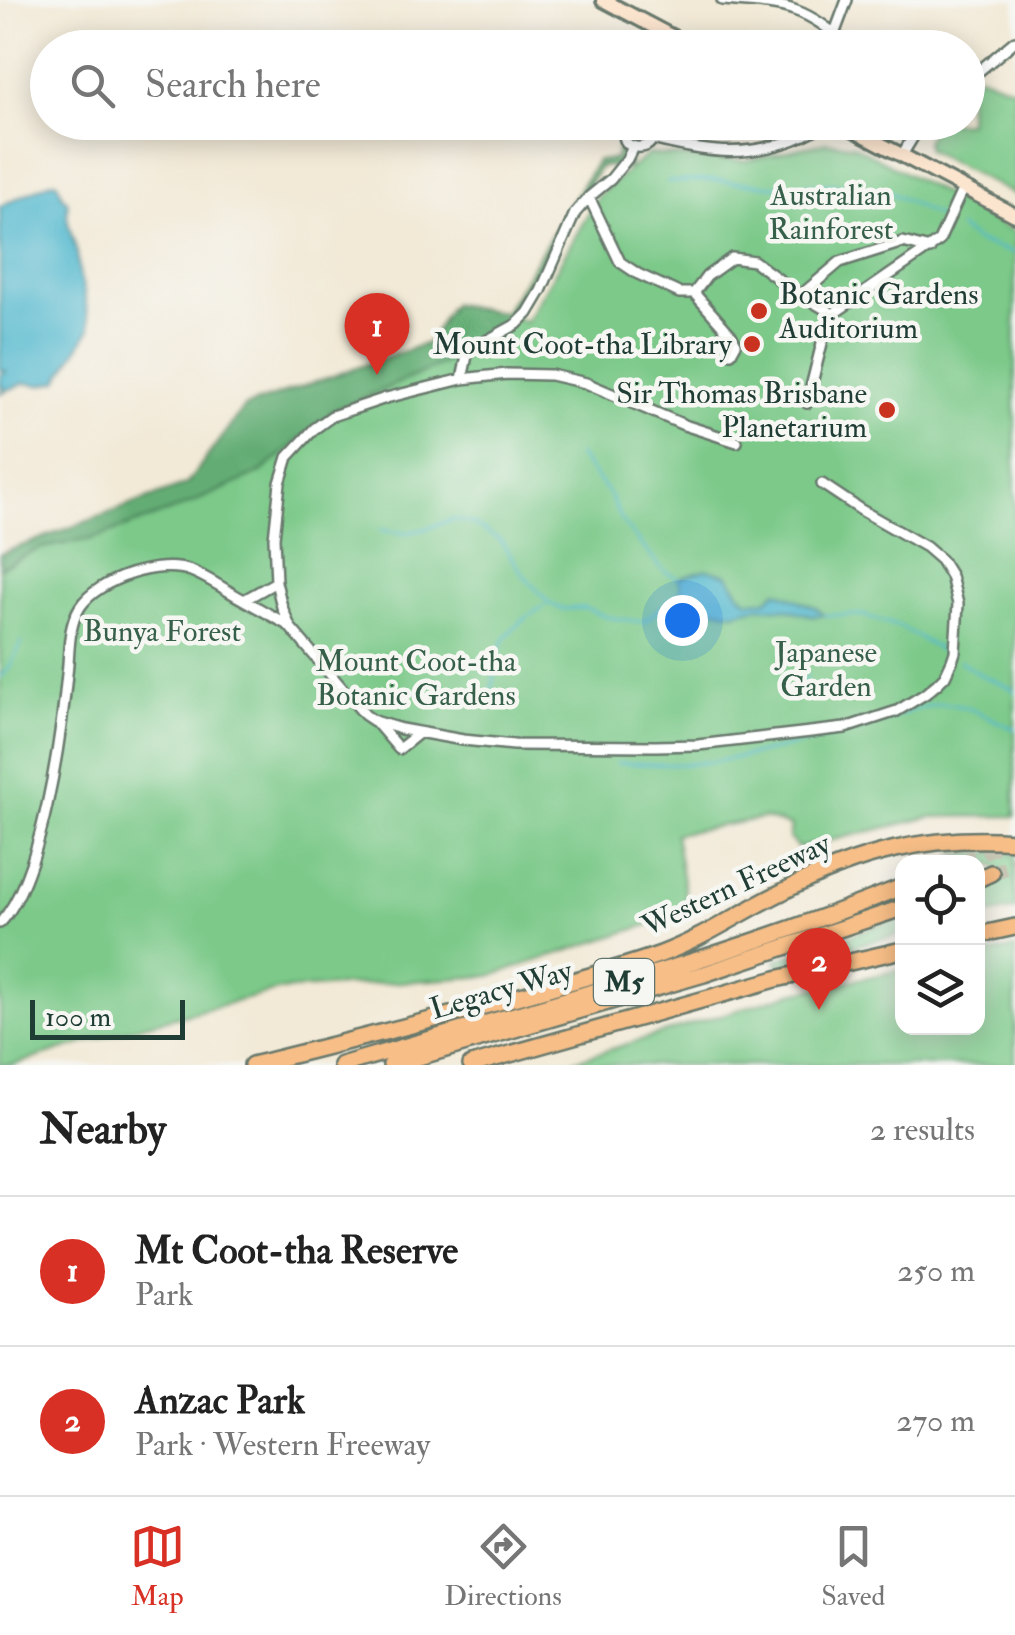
<!DOCTYPE html>
<meta charset="utf-8">
<style>
body{margin:0;font-family:"IM FELL Double Pica",serif;background:#f2f2f2;color:#222}
.controls{position:absolute;right:30px;bottom:30px;display:grid;overflow:hidden;border-radius:20px;box-shadow:0 5px 25px #0003}
.controls button{width:90px;height:90px;display:grid;place-items:center;padding:0;border:0;border-bottom:2px solid #e0e0e0;background:#fff;color:#222;font:50px sans-serif}
.scale{position:absolute;left:30px;bottom:25px;width:155px;box-sizing:border-box;padding-left:10px;border:5px solid #1f3d34;border-top:0;font-size:28px;line-height:35px;white-space:nowrap;color:#1f3d34;-webkit-text-stroke:8px #f6f6f2;paint-order:stroke}
.you{position:absolute;left:682px;top:620px;width:35px;height:35px;margin:-25px;border:8px solid #fff;border-radius:50%;background:#1a73e8;box-shadow:0 0 0 15px #1a73e833}
.badge{display:grid;place-items:center;width:65px;height:65px;border-radius:50%;background:#d93025;color:#fff;font-size:32px;font-weight:700}
.pin{position:absolute;translate:-50% -82px;filter:drop-shadow(0 2px 5px #0008)}
.pin::after{content:'';position:absolute;top:52px;width:35px;height:30px;background:inherit;clip-path:polygon(0 0,100% 0,50% 100%)}
.list{margin:0;padding:0;list-style:none}
h2{display:flex;justify-content:space-between;align-items:center;height:130px;margin:0;padding:0 40px;font-size:42px}
h2 small{font-size:32px;font-weight:400;color:#767676}
.list li{display:grid;grid-template-columns:65px 1fr auto;gap:30px;align-items:center;box-sizing:border-box;height:150px;padding:0 40px;border-top:2px solid #e0e0e0}
.list b{display:block;font-size:38px;white-space:nowrap}
.list p{margin:0;font-size:32px;white-space:nowrap;color:#767676}
.list em{font-size:32px;font-style:normal;color:#767676}
.icon{flex:none;width:55px;height:55px;fill:none;stroke:currentColor;stroke-width:2;stroke-linecap:round;stroke-linejoin:round}
.map{position:relative;flex:none;width:1015px;height:1065px;overflow:hidden}
.search{position:absolute;background:#fff;box-shadow:0 5px 25px #0003;left:30px;right:30px;top:30px;height:110px;display:flex;align-items:center;gap:25px;box-sizing:border-box;padding:0 35px;border-radius:55px;color:#767676;font-size:38px}
.sheet{height:430px;background:#fff}
nav{display:flex;justify-content:space-around;align-items:center;box-sizing:border-box;height:140px;border-top:2px solid #e0e0e0;background:#fff;font-size:28px;color:#767676}
nav a{display:grid;justify-items:center;gap:5px}
nav .on{color:#d93025}
.map>svg:first-child{display:block}
.green{fill:#7bc989;stroke:#4d835e;stroke-width:2.5}
.forest{fill:#64ad75;stroke:#427554;stroke-width:2.5}
.water{fill:#50b7ce;stroke:#387a81;stroke-width:2.5}
.lines{fill:none;stroke-linecap:round;stroke-linejoin:round}
.stream{stroke:#50b7ce;stroke-width:2.5}
.highway-tunnel{stroke:#c8c7b6;stroke-width:15;stroke-dasharray:15 8;stroke-linecap:butt}
.street-casing{stroke:#69796d;stroke-width:14}
.secondary-casing{stroke:#69796d;stroke-width:18}
.highway-casing{stroke:#69796d;stroke-width:20}
.street{stroke:#fff;stroke-width:9}
.secondary{stroke:#fce5cf;stroke-width:12}
.highway{stroke:#f7be87;stroke-width:15}
.poi-dot{fill:#c8321e;stroke:#f6f6f2;stroke-width:4}
.labels{text-anchor:middle;dominant-baseline:central;stroke-width:9;stroke-linejoin:round;paint-order:stroke}
.shield{fill:#f6f6f2;stroke:#60746d;stroke-width:2.5}
.shield-label{font-size:28px;font-weight:bold;fill:#1f3d34}
.park-label{font-size:30px;fill:#366049;stroke:#f6f6f2}
.poi-label{font-size:30px;fill:#1f3d34;stroke:#f6f6f2;text-anchor:end}
.street-label{font-size:30px;fill:#1f3d34;stroke:#f6f6f2}
</style>
<div class="map">
<svg width="1015" height="1065" viewBox="0 0 1015 1065">
<rect width="100%" height="100%" fill="#f6f6f2"/>
<filter id="ink" filterUnits="userSpaceOnUse"><feTurbulence type="fractalNoise" baseFrequency=".01" numOctaves="2"/><feDisplacementMap in="SourceGraphic" scale="20" xChannelSelector="R" yChannelSelector="G"/><feConvolveMatrix kernelMatrix="1 2 1 2 8 2 1 2 1" color-interpolation-filters="sRGB"/></filter>
<filter id="wash" filterUnits="userSpaceOnUse"><feTurbulence type="fractalNoise" baseFrequency=".0048" numOctaves="4" result="noise"/><feDisplacementMap in="SourceGraphic" scale="40" xChannelSelector="R" yChannelSelector="G"/><feGaussianBlur stdDeviation="2.25" result="paint"/><feColorMatrix in="noise" values="0 0 0 0 0 0 0 0 0 0 0 0 0 0 0 0 0 1.4 0 .05"/><feComposite in="paint" operator="in"/></filter>
<g filter="url(#wash)">
<rect width="100%" height="100%" fill="#f2e9d6"/>
<path class="green" d="M979,75l36,14v106l-87,-45 -2,-9 10,-18 32,-1v-36z
M621,123l6,45 -27,-2 -87,151 13,5 73,-127 49,-41 97,7 81,-19 27,3 162,87v584l-84,1 -133,31 -9,-10 2,-12 -27,-8 -89,16 13,78 -198,64 -209,14 -142,36 -126,39h-13v-511l187,-70 57,-77 184,-64 24,-39 52,9 93,-152 19,-2z
M992,852l23,2v55l-37,8v-28l31,-12c-18,-16 -37,-19 -58,-24z
M902,917v17l-124,31 -2,-5z
M1015,948v117h-455l232,-72 110,-23v58h76v-72z"/>
<path class="forest" d="M621,123h25l-19,45 -27,-2 -102,174 -165,71 -73,62 -80,35 -88,31 -51,9 -41,20v-14l187,-70 57,-77 184,-64 24,-39 52,9 93,-152 19,-2z"/>
<path class="water" d="M53,181l4,1 6,15 5,5c-4,17 5,34 9,51 2,11 1,23 6,33l7,43 -32,52 -17,4 -16,-2 -25,10 4,-6 -4,-1v-11l6,-4 -6,-1v-164z
M707,569l21,6 12,19 8,7 19,-1 10,-9 39,17 8,7 -10,1 -27,-7 -29,-2 -25,6 -32,-7 -21,-14 1,-8 -3,-6z"/>
<g class="lines">
<path class="stream" d="M668,182l45,-2 61,6 59,-2 56,8 50,25
M959,228l19,14 37,11
M578,455l31,39 13,28 42,49 14,7
M379,530l26,3 20,-4 28,-10 20,5 27,16 25,37 24,26 12,6 25,-1 20,9 37,5 37,-30
M824,615h38l39,12 46,27
M960,661l21,14 30,13 4,4
M0,677l9,-9 13,-26
M803,682l4,-6
M491,693c4,-15 5,-33 10,-47 8,-19 31,-33 48,-43
M617,763c33,1 67,3 100,-2 49,-7 96,-21 144,-33 27,-6 53,-22 81,-24 25,-1 50,16 73,25"/>
</g>
</g>
<g filter="url(#ink)">
<g class="lines">
<path class="highway-tunnel" d="M961,862l51,-23
M991,873l24,-9"/>
<defs>
<path id="street" d="M722,0c62,5 82,4 129,48
M835,32l12,-32
M968,80l47,-39
M631,122c-28,33 42,34 15,0
M652,139c51,13 92,20 143,0 11,-5 20,-8 28,-17
M902,155l20,-33
M589,197l31,65 18,12 41,19h15l13,-17 25,-18 22,3 39,29 40,24
M694,293l37,42 5,9 -5,9
M801,295l39,-33 63,-20 27,7
M462,379l6,-28 49,-27 11,-11 13,-22 34,-78 14,-16 22,-18 16,-20 6,-12
M807,403l16,-64 10,-25 106,-73 24,-53
M737,442l-53,-17 -98,-42 -35,-8 -44,-1 -45,5 -76,19 -54,18 -18,13 -26,28 -8,26 -6,55 2,44 6,25 8,20 75,88 9,6 27,8 62,11 51,5 141,1 43,-1 147,-17 52,-17 28,-17 12,-10 8,-8 7,-15 3,-9 3,-48 -7,-28 -10,-16 -15,-13 -65,-37 -39,-26
M276,582l-32,18 44,25
M375,721l24,28 20,-16
M0,923c42,-44 61,-187 67,-249 3,-22 0,-46 13,-67 18,-28 80,-48 111,-36 18,7 36,20 53,29"/>
<path id="secondary" d="M603,0l91,48
M839,122l176,93"/>
<path id="highway" d="M978,879l13,-6
M978,935l37,-8
M252,1065c100,-25 201,-49 300,-78 37,-11 73,-20 109,-33 43,-16 80,-42 121,-62 77,-40 146,-57 233,-51
M341,1065c189,-55 379,-105 561,-178
M391,1065l313,-91 198,-66
M471,1065l305,-86 126,-29"/>
</defs>
<use href="#street" class="street-casing"/>
<use href="#secondary" class="secondary-casing"/>
<use href="#highway" class="highway-casing"/>
<use href="#street" class="street"/>
<use href="#secondary" class="secondary"/>
<use href="#highway" class="highway"/>
</g>
</g>
<g class="poi-dot">
<circle cx="759" cy="311" r="10"/>
<circle cx="752" cy="344" r="10"/>
<circle cx="887" cy="410" r="10"/>
</g>
<g class="labels">
<rect class="shield" x="594" y="959" width="60" height="46" rx="8"/>
<g class="shield-label">
<text x="624" y="982">M5</text>
</g>
<g class="park-label">
<text x="831" y="195">Australian<tspan x="831" dy="34">Rainforest</tspan></text>
<text x="162" y="631">Bunya Forest</text>
<text x="826" y="652">Japanese<tspan x="826" dy="34">Garden</tspan></text>
<text x="416" y="661">Mount Coot-tha<tspan x="416" dy="34">Botanic Gardens</tspan></text>
</g>
<g class="poi-label">
<text x="779" y="294" text-anchor="start">Botanic Gardens<tspan x="779" dy="34">Auditorium</tspan></text>
<text x="732" y="344">Mount Coot-tha Library</text>
<text x="867" y="393">Sir Thomas Brisbane<tspan x="867" dy="34">Planetarium</tspan></text>
</g>
<g class="street-label">
<text transform="translate(736 885) rotate(-25)">Western Freeway</text>
<text transform="translate(501 990) rotate(-16)">Legacy Way</text>
</g>
</g>
</svg>
<div class="controls">
<button><svg class="icon" aria-label="locate" viewBox="0 0 24 24"><circle cx="12" cy="12" r="6"/><path d="M12 2v4M12 18v4M2 12h4M18 12h4"/></svg></button>
<button><svg class="icon" aria-label="layers" viewBox="0 0 24 24"><path d="M12 4l9 5-9 5-9-5zM3 14l9 5 9-5"/></svg></button>
</div>
<div class="scale">100 m</div>
<div class="you"></div>
<div class="pin badge" style="left:377px;top:375px">1</div>
<div class="pin badge" style="left:819px;top:1010px">2</div>
<div class="search"><svg class="icon" aria-label="search" viewBox="0 0 24 24"><circle cx="10" cy="10" r="6"/><path d="M15 15l6 6"/></svg>Search here</div>
</div>
<section class="sheet">
<h2>Nearby<small>2 results</small></h2>
<ul class="list">
<li><span class="badge">1</span><div><b>Mt Coot-tha Reserve</b><p>Park</p></div><em>250 m</em></li>
<li><span class="badge">2</span><div><b>Anzac Park</b><p>Park · Western Freeway</p></div><em>270 m</em></li>
</ul>
</section>
<nav>
<a class="on"><svg class="icon" aria-label="map" viewBox="0 0 24 24"><path d="M3 6l6-2 6 2 6-2v14l-6 2-6-2-6 2zM9 4v14M15 6v14"/></svg>Map</a>
<a><svg class="icon" aria-label="directions" viewBox="0 0 24 24"><path d="M12 3l9 9-9 9-9-9zM9 14v-3h6M13 9l2 2-2 2"/></svg>Directions</a>
<a><svg class="icon" aria-label="saved" viewBox="0 0 24 24"><path d="M7 4h10v16l-5-4-5 4z"/></svg>Saved</a>
</nav>
